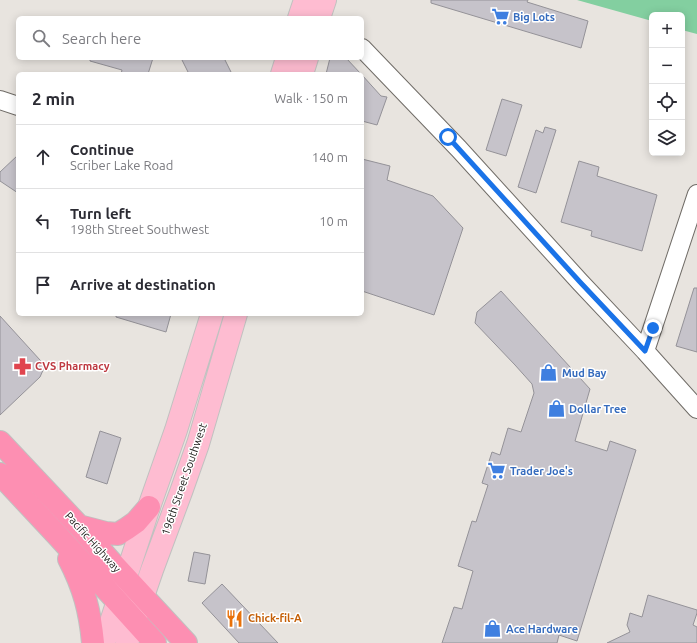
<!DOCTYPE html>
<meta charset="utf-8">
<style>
body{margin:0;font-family:Ubuntu,sans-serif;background:#f7f7f7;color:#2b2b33}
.controls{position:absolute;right:12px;top:12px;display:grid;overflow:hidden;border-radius:6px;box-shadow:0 2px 10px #0003}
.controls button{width:36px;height:36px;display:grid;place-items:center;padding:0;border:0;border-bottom:1px solid #e1e1e2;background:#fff;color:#2b2b33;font:20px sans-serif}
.stop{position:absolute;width:12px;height:12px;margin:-9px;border:3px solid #1a73e8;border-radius:50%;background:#fff}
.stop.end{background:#1a73e8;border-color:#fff;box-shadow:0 1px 4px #0008}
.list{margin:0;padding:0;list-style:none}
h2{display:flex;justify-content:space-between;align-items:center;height:52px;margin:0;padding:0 16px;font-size:17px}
h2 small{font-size:13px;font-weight:400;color:#7c7c81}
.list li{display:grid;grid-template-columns:26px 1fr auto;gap:12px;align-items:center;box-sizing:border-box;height:64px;padding:0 16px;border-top:1px solid #e1e1e2}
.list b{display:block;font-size:15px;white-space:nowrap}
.list p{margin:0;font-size:13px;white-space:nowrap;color:#7c7c81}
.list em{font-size:13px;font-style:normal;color:#7c7c81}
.icon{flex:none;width:22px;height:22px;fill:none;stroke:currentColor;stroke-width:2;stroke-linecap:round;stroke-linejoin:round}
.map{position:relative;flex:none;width:697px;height:643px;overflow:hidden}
.search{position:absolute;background:#fff;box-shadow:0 2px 10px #0003;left:16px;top:16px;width:348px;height:44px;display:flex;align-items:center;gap:10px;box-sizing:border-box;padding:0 14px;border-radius:6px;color:#7c7c81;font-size:15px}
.panel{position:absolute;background:#fff;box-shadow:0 2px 10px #0003;left:16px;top:72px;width:348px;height:244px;border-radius:6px}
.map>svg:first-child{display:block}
.green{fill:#83cfa0}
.building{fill:#c6c3ca;stroke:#949298}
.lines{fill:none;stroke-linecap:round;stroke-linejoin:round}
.minor-casing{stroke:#706c67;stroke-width:20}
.major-casing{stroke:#c1c1c0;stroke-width:24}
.highway-casing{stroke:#c1c1c0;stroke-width:24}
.minor{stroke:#fff;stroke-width:18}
.major{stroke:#febcd1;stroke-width:22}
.highway{stroke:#fd8fb2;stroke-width:22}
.route{stroke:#1a73e8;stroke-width:5}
.labels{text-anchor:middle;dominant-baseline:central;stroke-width:3;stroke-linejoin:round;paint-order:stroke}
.shop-label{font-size:11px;font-weight:bold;fill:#366cbe;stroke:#fff;text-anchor:start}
.health-label{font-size:11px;font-weight:bold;fill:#be3a42;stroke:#fff;text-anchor:start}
.street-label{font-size:11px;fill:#23211f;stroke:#fff}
.food-label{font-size:11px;font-weight:bold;fill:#c56008;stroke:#fff;text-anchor:start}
</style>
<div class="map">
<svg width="697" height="643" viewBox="0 0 697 643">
<rect width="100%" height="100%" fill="#e8e4df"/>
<path class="green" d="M577,0h120v34l-15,-4v-15h-30v6z"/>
<path class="building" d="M431,0h97l-1,2 61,19 -7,27 -150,-45z
M90,58h63l-5,16h-27l1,-4 -32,-9z
M181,58h43l8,16h-43z
M330,58h16l15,16h-35z
M362,75l19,21 6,1 -10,28 -15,-4z
M502,99l20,6 -16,51 -20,-6z
M545,127l11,3 -20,63 -18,-6 18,-57 7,3z
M18,155v38l-18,-12v-9z
M362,159l28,7 -3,14 46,16 30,32 -29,87 -72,-24z
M579,161l20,6 -2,9 60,19 -15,56 -51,-15 1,-5 -31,-9z
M694,288h3v64l-21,-6z
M501,291l89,98 -15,52 32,10 3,-10 26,9 -59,191 -18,-6 -2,8h-115l12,-36 8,2 11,-38 -15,-5 14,-45 4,1 12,-37 -6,-2 10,-31 8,3 8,-27 13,4 13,-39 -2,-9 -17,-19 -40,-42 2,-11z
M116,314h55l-5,18 -50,-15z
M0,316l40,44 3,4 1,4 -4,9 -40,38z
M100,431l21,7 -14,46 -21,-7z
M194,552l16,3 -5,29 -17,-3z
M222,584l56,59h-39l-37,-40z
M648,595l49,15v3l-4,12 4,2v16h-90l23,-11 -3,-7 3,-12 12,4z"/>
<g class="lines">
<defs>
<path id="minor" d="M362,48l97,101 121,133 65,69 17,19 35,39
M0,100l18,6
M645,351l52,-157"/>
<path id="major" d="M299,18l6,-18
M319,18l6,-18
M282,74l5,-16
M302,74l5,-16
M104,643l45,-136 27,-77 36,-116
M127,643l25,-73 29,-78 17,-48 38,-130"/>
<path id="highway" d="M0,442l79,84 33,37 74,80
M0,474l58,62 97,107
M79,526l27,7 12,1 8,-5 10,-7 13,-15
M69,559c15,29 21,52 24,84"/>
</defs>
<use href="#minor" class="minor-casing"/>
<use href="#major" class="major-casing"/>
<use href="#highway" class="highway-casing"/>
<use href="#minor" class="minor"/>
<use href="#major" class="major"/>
<use href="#highway" class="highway"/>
</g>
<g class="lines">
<path class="route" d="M448,137l132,145 65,69 8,-23"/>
</g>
<defs>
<symbol id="supermarket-bare" viewBox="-9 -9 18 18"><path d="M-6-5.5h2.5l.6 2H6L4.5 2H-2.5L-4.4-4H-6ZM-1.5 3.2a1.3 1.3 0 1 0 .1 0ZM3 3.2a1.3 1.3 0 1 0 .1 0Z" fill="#3f7fe0" stroke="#fff" stroke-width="2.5" paint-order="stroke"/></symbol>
<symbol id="pharmacy-bare" viewBox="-9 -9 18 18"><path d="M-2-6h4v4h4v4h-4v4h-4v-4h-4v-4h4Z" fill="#e0444e" stroke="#fff" stroke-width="2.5" paint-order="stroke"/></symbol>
<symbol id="shop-bare" viewBox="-9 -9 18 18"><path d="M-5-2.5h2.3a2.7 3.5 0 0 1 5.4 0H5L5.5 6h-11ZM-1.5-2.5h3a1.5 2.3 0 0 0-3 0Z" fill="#3f7fe0" stroke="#fff" stroke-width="2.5" paint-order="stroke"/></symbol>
<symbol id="restaurant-bare" viewBox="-9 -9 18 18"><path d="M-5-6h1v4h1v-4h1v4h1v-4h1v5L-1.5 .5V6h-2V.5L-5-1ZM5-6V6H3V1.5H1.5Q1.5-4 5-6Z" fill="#e8710a" stroke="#fff" stroke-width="2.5" paint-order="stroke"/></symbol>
</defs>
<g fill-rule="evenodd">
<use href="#supermarket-bare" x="488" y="4" width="25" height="25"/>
<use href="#pharmacy-bare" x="10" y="354" width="25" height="25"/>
<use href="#shop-bare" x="536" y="360" width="25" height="25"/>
<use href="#shop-bare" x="544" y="396" width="25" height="25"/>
<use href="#supermarket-bare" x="484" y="458" width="25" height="25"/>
<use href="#restaurant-bare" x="222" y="606" width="25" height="25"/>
<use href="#shop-bare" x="480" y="616" width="25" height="25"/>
</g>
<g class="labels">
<g class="shop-label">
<text x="513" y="17">Big Lots</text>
<text x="562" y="373">Mud Bay</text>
<text x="569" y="409">Dollar Tree</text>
<text x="510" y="471">Trader Joe's</text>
<text x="506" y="629">Ace Hardware</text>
</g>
<g class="health-label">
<text x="35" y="366">CVS Pharmacy</text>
</g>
<g class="street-label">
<text transform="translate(184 479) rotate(-71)">196th Street Southwest</text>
<text transform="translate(93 542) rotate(48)">Pacific Highway</text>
</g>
<g class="food-label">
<text x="248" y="618">Chick-fil-A</text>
</g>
</g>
</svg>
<div class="controls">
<button>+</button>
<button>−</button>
<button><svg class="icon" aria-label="locate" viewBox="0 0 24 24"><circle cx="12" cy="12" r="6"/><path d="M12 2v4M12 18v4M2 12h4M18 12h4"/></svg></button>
<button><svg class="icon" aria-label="layers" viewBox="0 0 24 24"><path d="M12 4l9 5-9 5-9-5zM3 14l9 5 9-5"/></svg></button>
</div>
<div class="stop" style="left:448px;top:137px"></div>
<div class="stop end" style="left:653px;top:328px"></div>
<div class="search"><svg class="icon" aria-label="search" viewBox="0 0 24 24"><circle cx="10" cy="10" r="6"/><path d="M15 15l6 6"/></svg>Search here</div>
<section class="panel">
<h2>2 min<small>Walk · 150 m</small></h2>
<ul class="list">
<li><svg class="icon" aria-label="ahead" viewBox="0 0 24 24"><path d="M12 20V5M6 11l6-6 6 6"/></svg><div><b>Continue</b><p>Scriber Lake Road</p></div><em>140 m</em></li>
<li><svg class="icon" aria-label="left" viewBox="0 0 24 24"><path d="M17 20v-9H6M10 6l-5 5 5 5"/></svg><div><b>Turn left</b><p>198th Street Southwest</p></div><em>10 m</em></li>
<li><svg class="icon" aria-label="arrive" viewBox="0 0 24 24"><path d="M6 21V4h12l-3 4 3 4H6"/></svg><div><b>Arrive at destination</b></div></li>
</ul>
</section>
</div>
